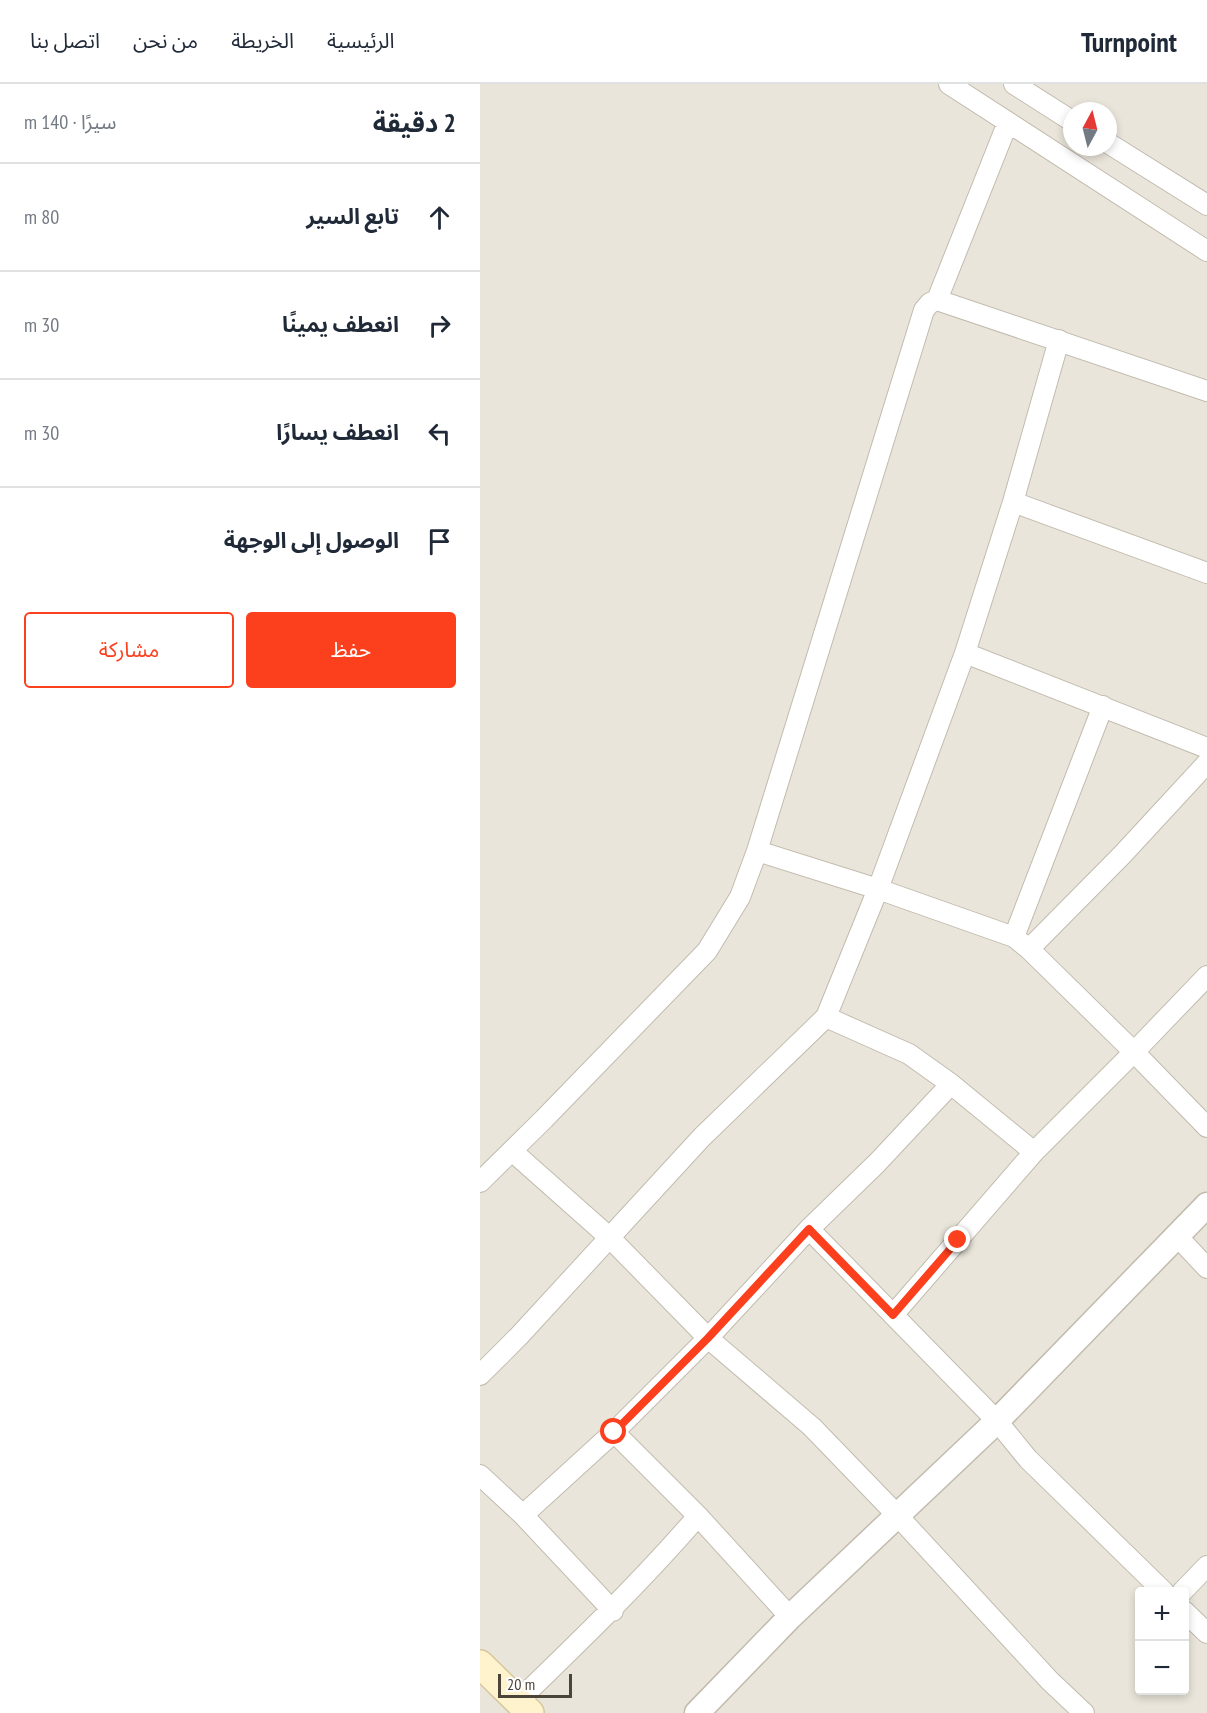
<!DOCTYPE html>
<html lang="ar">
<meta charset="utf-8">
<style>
body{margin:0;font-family:"PT Sans Narrow","Noto Sans Arabic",sans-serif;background:#f6f6f7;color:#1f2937;direction:rtl}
.controls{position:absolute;right:18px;bottom:18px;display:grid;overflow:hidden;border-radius:6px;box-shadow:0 3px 9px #0003}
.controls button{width:54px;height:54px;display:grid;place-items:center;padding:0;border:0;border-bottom:2px solid #e0e1e3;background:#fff;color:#1f2937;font:30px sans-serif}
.compass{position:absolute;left:583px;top:18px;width:54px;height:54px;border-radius:50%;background:#fff;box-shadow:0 3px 9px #0003;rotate:7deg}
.scale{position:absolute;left:18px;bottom:15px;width:74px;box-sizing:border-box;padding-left:6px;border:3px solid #4b4439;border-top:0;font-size:16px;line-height:21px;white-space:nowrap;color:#4b4439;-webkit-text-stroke:4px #fff;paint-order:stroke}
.stop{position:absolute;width:18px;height:18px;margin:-14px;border:4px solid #fc3f1d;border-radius:50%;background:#fff}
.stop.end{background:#fc3f1d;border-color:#fff;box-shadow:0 2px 6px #0008}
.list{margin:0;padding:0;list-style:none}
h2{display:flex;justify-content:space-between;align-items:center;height:78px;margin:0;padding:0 24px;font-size:26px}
h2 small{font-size:20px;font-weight:400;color:#747a83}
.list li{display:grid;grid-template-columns:39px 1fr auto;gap:18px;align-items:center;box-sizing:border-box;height:108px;padding:0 24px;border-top:2px solid #e0e1e3}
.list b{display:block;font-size:22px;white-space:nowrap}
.list em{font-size:20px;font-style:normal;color:#747a83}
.actions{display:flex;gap:12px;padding:18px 24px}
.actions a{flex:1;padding:14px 0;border:2px solid #fc3f1d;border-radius:6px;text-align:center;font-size:21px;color:#fc3f1d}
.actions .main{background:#fc3f1d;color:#fff}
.icon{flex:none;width:33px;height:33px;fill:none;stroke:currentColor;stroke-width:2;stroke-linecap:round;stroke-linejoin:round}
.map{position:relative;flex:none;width:727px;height:1629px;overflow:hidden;direction:ltr}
header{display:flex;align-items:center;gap:36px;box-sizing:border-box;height:84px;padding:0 30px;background:#fff;border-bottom:2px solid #e0e1e3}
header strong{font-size:28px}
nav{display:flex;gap:33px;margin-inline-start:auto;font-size:21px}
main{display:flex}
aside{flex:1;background:#fff}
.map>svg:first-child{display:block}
.residential{fill:#eae5da;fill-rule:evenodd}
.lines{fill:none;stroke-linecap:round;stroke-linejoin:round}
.minor-casing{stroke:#c2bbae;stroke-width:22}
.tertiary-casing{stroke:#c2bbae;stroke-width:27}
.secondary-casing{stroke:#d6c79b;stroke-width:30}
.minor{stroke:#fff;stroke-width:20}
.tertiary{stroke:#fff;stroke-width:24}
.secondary{stroke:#fff3cd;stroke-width:27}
.route{stroke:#fc3f1d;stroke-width:8}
</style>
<header>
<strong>Turnpoint</strong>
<nav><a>الرئيسية</a><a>الخريطة</a><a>من نحن</a><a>اتصل بنا</a></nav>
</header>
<main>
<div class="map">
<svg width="727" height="1629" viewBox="0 0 727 1629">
<rect width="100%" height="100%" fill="#f6f3ec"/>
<path class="residential" d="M0,0h727v1629h-727zM592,27h36v36h-36zM660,1508h44v98h-44z"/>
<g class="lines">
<defs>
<path id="minor" d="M469,0l258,167
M534,0l58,37
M628,59l99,62
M457,216l71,-178
M533,418l194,71
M485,569l242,95
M277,767l121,38 87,-236 48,-151 46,-162
M534,853l89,-231
M549,865l105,103 73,-76
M346,933l83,37 42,30 83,68 100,-100 73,75
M32,1067l97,86 99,101 104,89 85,88 153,166 34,32
M0,1098l64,-63 163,-168 33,-54 17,-46 167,-541 6,-7 7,-3 270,91
M329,1145l188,192 31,38 136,133
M697,1152l30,32
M413,1231l141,-163
M0,1291l39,-39 183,-199 124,-120 52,-128 136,48 15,12 93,-94 85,-92
M134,1348l84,84 92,101
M0,1391l43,40 90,96
M43,1431l91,-83 94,-94 101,-109 68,-66 74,-79
M702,1508l25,-26
M704,1527l23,22
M38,1617c62,-60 123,-119 180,-185"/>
<path id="tertiary" d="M217,1629l93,-96 207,-196 210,-216"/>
<path id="secondary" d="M0,1580l50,49"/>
</defs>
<use href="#minor" class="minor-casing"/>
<use href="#tertiary" class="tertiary-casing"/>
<use href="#secondary" class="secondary-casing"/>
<use href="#minor" class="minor"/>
<use href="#tertiary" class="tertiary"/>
<use href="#secondary" class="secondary"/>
</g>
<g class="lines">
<path class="route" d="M134,1348l94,-94 101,-109 84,86 65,-75"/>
</g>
</svg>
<div class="controls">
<button>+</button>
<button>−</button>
</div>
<svg class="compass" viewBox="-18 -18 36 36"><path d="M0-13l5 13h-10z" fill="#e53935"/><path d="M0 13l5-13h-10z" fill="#747a83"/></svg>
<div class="scale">20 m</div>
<div class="stop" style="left:134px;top:1348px"></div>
<div class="stop end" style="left:478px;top:1156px"></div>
</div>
<aside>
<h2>2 دقيقة<small>سيرًا · 140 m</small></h2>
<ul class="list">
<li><svg class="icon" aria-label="ahead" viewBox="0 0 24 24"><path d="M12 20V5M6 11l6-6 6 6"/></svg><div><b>تابع السير</b></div><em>80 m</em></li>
<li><svg class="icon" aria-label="right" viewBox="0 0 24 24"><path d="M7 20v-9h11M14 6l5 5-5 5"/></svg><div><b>انعطف يمينًا</b></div><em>30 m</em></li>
<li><svg class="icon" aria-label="left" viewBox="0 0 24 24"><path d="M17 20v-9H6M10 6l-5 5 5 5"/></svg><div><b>انعطف يسارًا</b></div><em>30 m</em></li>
<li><svg class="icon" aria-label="arrive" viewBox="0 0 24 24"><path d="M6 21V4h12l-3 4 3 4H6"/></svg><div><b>الوصول إلى الوجهة</b></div></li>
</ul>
<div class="actions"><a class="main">حفظ</a><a>مشاركة</a></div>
</aside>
</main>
